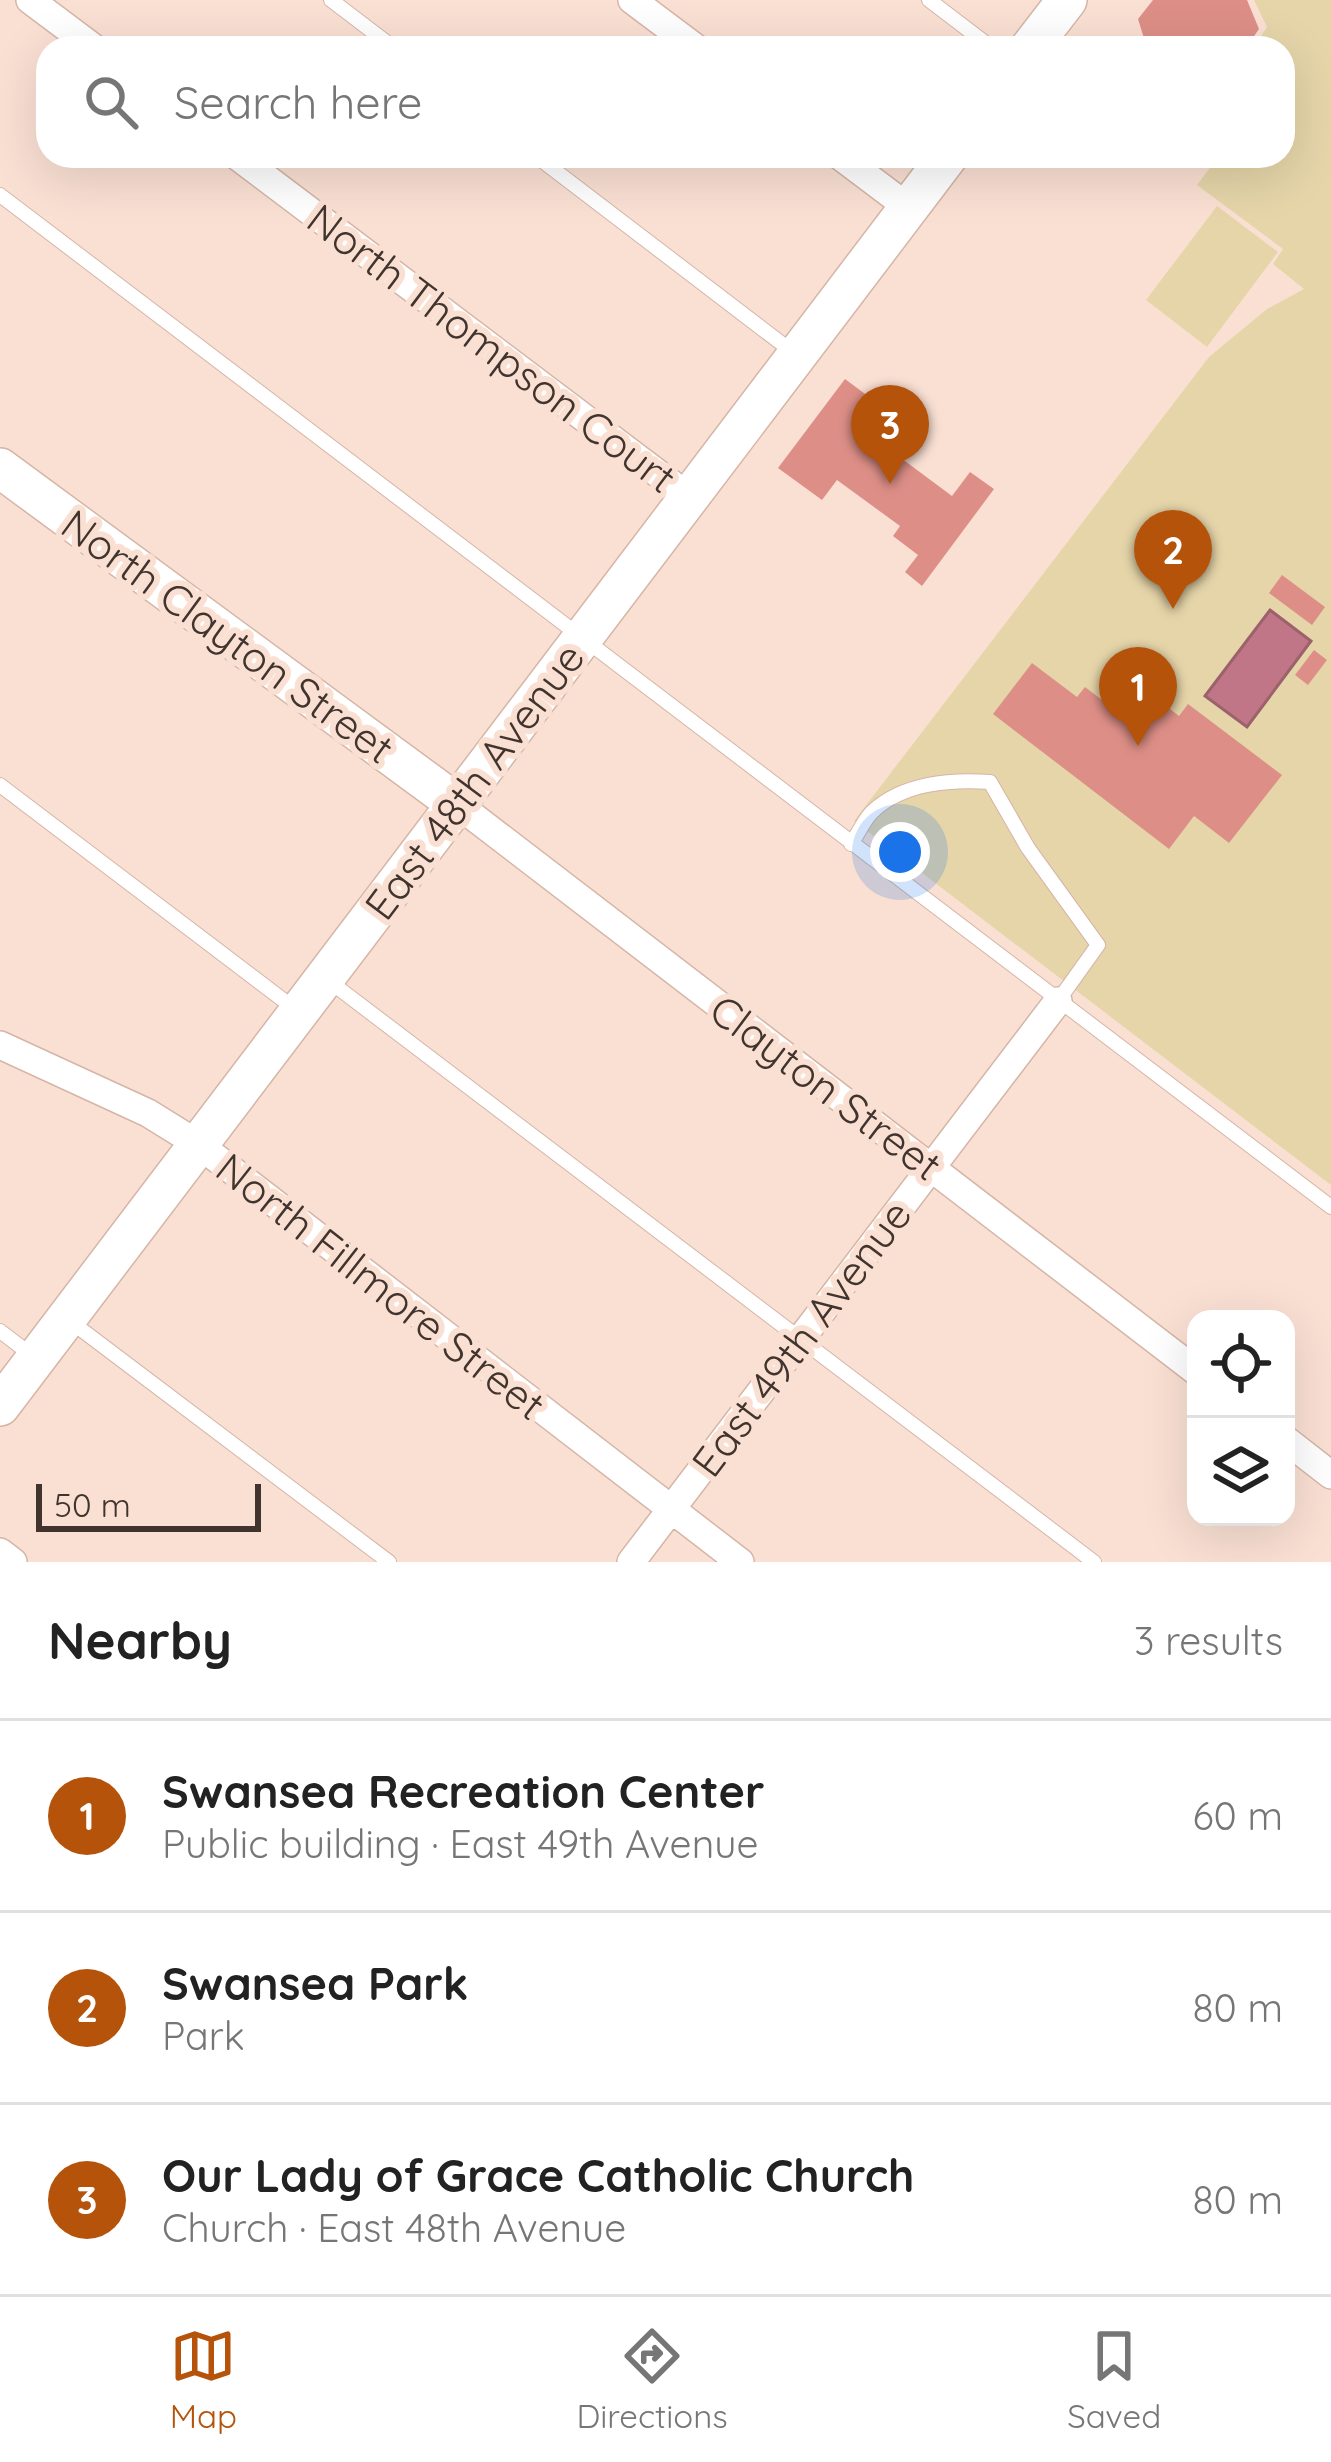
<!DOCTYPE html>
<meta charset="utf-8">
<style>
body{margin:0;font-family:Quicksand,sans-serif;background:#f2f2f2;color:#222}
.controls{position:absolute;right:36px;bottom:36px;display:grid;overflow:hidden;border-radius:24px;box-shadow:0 12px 48px #0002}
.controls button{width:108px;height:108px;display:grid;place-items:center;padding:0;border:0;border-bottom:3px solid #e0e0e0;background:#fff;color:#222;font:60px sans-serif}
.scale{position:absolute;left:36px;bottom:30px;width:225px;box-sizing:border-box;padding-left:12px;border:6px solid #41342e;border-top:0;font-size:33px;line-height:42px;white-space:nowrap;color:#41342e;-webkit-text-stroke:9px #fae0d3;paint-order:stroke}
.you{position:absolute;left:900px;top:852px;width:42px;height:42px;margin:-30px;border:9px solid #fff;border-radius:50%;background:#1a73e8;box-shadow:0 0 0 18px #1a73e833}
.badge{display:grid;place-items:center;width:78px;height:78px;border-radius:50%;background:#b45309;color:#fff;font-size:39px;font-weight:700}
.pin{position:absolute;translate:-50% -99px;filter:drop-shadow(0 3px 6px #0008)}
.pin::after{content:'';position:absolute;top:63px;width:42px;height:36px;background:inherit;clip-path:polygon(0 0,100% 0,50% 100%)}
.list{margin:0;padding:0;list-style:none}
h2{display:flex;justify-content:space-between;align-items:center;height:156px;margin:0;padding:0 48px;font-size:51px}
h2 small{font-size:39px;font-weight:400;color:#767676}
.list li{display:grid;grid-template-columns:78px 1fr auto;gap:36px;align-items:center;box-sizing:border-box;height:192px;padding:0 48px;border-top:3px solid #e0e0e0}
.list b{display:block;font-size:45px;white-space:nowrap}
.list p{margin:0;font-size:39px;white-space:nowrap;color:#767676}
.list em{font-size:39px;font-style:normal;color:#767676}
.icon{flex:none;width:66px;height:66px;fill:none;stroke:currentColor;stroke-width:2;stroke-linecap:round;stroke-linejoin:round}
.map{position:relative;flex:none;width:1331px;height:1562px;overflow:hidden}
.search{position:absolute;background:#fff;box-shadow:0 12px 48px #0002;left:36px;right:36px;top:36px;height:132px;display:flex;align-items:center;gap:30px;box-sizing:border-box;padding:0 42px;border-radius:36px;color:#767676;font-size:45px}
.sheet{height:732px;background:#fff}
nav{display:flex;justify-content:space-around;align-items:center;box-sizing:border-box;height:168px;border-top:3px solid #e0e0e0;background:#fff;font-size:33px;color:#767676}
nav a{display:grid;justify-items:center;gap:6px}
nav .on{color:#b45309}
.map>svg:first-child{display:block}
.green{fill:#e6d5a9}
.water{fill:#c17687;stroke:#9b626c;stroke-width:3}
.building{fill:#dd8f87}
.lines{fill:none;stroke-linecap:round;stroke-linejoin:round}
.lane-casing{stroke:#d5b5a6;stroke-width:16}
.street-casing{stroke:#d5b5a6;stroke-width:30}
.secondary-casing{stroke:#d5b5a6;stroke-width:42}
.lane{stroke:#fff;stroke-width:14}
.street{stroke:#fff;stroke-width:27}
.secondary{stroke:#fff;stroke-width:39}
.labels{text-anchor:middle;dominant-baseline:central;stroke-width:12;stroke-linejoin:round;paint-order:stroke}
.street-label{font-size:42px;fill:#41342e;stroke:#fae0d3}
</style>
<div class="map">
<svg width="1331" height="1562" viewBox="0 0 1331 1562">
<rect width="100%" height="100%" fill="#fae0d3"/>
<path class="green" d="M1254,0h77v1185l-477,-364 355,-464 58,-48 37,-20 -31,-25 10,-15 -86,-64 22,-29h64v-85l6,-8 -6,-5v-10h-13l-11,-9 8,-12z
M1217,206l61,46 -71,95 -61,-47z"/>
<path class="water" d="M1270,610l41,31 -64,86 -42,-31z"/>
<path class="building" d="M1153,0h94l12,29 -7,10 12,9h-117l-9,-29z
M845,379l43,32 -18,24 82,61 18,-24 24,17 -72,97 -17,-14 13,-17 -25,-19 7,-10 -63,-46 -15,20 -44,-32z
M1282,575l43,32 -13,18 -43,-32z
M1314,650l13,10 -19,25 -13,-10z
M1032,663l45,34 8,-10 25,19 21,-27 48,37 9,-12 94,71 -53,68 -35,-27 -25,33 -176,-135z"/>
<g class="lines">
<defs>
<path id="lane" d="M331,0l63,48
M929,0l63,48
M536,156l258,197
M0,195l1331,1012
M0,785l295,224
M851,844c7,-10 13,-24 21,-32 30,-29 79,-33 118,-30l38,66 70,97 -40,56
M329,981l765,581
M70,1321l319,241
M0,1331l34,26"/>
<path id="street" d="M30,0l64,48
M632,0l64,48
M237,156l452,341
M840,156l69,52
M457,804l739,567
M0,1045l148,68 50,31 542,418
M1286,1440l45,35
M0,1552l13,10
M631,1562l427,-561"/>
<path id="secondary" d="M1030,48l37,-48
M0,468l457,336
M0,1406l948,-1250"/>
</defs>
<use href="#lane" class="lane-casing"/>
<use href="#street" class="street-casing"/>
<use href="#secondary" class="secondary-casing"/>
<use href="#lane" class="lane"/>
<use href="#street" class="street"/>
<use href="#secondary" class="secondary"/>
</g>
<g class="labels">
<g class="street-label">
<text transform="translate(492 348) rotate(37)">North Thompson Court</text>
<text transform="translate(228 636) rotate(36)">North Clayton Street</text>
<text transform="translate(474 781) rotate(-53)">East 48th Avenue</text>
<text transform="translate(826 1087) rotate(37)">Clayton Street</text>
<text transform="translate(381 1286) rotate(38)">North Fillmore Street</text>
<text transform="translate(801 1338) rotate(-53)">East 49th Avenue</text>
</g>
</g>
</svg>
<div class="controls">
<button><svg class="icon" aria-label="locate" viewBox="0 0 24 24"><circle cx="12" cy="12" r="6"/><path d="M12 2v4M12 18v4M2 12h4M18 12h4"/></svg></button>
<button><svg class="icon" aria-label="layers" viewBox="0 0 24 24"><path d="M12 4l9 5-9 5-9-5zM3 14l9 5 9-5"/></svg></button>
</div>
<div class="scale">50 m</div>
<div class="you"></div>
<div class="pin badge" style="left:1138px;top:746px">1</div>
<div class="pin badge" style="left:1173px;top:609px">2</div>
<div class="pin badge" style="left:890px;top:484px">3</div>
<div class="search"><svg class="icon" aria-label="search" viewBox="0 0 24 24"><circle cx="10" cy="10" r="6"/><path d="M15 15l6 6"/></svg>Search here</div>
</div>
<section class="sheet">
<h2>Nearby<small>3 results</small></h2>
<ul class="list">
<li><span class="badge">1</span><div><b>Swansea Recreation Center</b><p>Public building · East 49th Avenue</p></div><em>60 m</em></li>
<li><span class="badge">2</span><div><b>Swansea Park</b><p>Park</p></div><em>80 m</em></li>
<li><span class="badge">3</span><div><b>Our Lady of Grace Catholic Church</b><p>Church · East 48th Avenue</p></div><em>80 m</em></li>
</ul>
</section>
<nav>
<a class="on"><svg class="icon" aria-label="map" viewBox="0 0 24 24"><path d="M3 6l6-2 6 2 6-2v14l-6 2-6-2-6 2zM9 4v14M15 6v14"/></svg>Map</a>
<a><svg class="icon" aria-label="directions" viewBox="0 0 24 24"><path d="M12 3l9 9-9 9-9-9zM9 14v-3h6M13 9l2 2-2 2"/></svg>Directions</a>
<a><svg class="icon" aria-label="saved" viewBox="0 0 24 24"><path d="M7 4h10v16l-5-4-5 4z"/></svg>Saved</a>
</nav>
